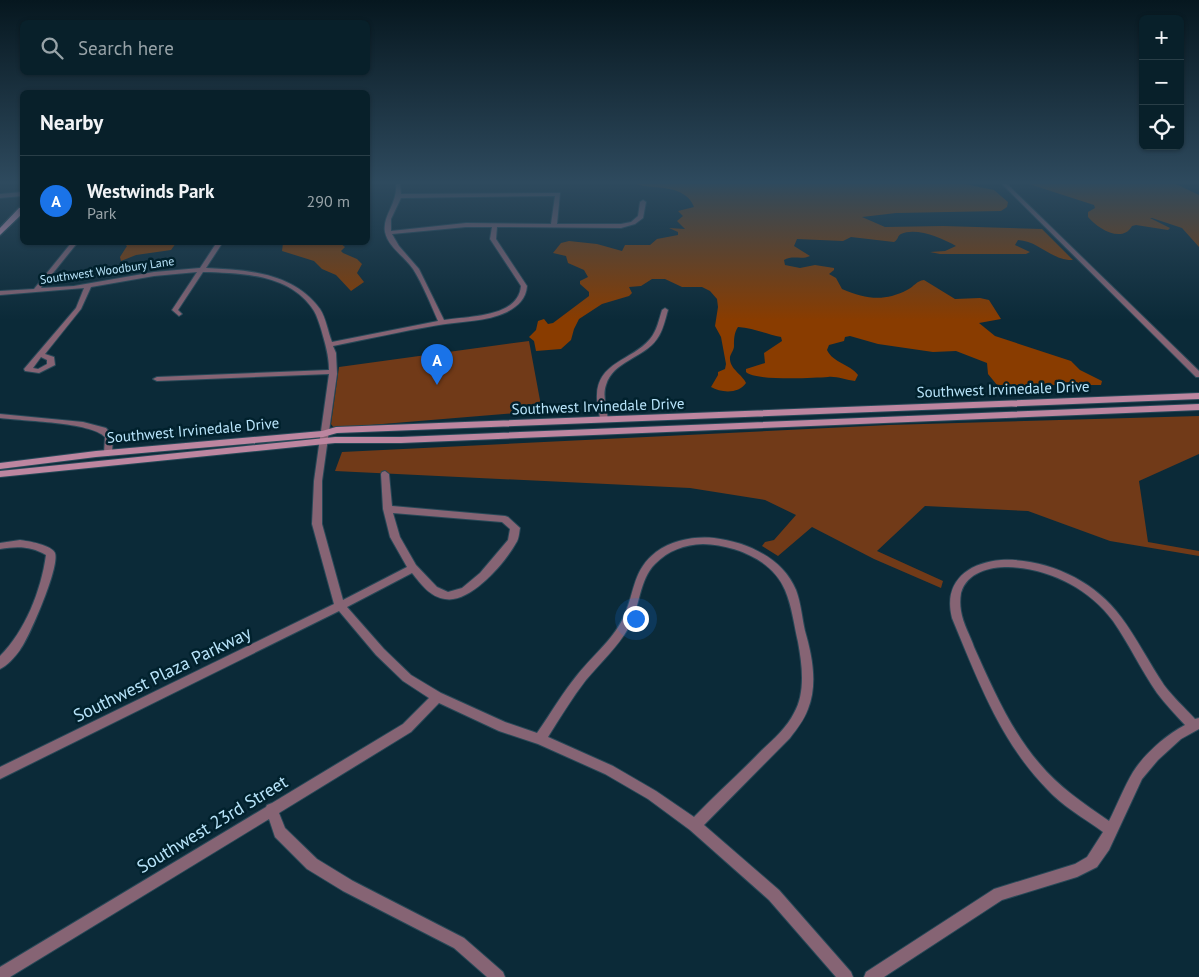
<!DOCTYPE html>
<meta charset="utf-8">
<style>
body{margin:0;font-family:"PT Sans",sans-serif;background:#162d36;color:#f1f3f6}
.controls{position:absolute;right:15px;top:15px;display:grid;overflow:hidden;border-radius:8px;box-shadow:0 1px 4px #0004}
.controls button{width:45px;height:45px;display:grid;place-items:center;padding:0;border:0;border-bottom:1px solid #293e47;background:#08202a;color:#f1f3f6;font:25px sans-serif}
.you{position:absolute;left:635px;top:618px;width:18px;height:18px;margin:-12px;border:4px solid #fff;border-radius:50%;background:#1a73e8;box-shadow:0 0 0 8px #1a73e833}
.badge{display:grid;place-items:center;width:32px;height:32px;border-radius:50%;background:#1a73e8;color:#fff;font-size:16px;font-weight:700}
.pin{position:absolute;translate:-50% -41px;filter:drop-shadow(0 1px 2px #0008)}
.pin::after{content:'';position:absolute;top:26px;width:18px;height:15px;background:inherit;clip-path:polygon(0 0,100% 0,50% 100%)}
.list{margin:0;padding:0;list-style:none}
h2{display:flex;justify-content:space-between;align-items:center;height:65px;margin:0;padding:0 20px;font-size:21px}
h2 small{font-size:16px;font-weight:400;color:#98a3a8}
.list li{display:grid;grid-template-columns:32px 1fr auto;gap:15px;align-items:center;box-sizing:border-box;height:90px;padding:0 20px;border-top:1px solid #293e47}
.list b{display:block;font-size:19px;white-space:nowrap}
.list p{margin:0;font-size:16px;white-space:nowrap;color:#98a3a8}
.list em{font-size:16px;font-style:normal;color:#98a3a8}
.icon{flex:none;width:28px;height:28px;fill:none;stroke:currentColor;stroke-width:2;stroke-linecap:round;stroke-linejoin:round}
.map{position:relative;flex:none;width:1199px;height:977px;overflow:hidden}
.search{position:absolute;background:#08202a;box-shadow:0 1px 4px #0004;left:20px;top:20px;width:350px;height:55px;display:flex;align-items:center;gap:12px;box-sizing:border-box;padding:0 18px;border-radius:8px;color:#98a3a8;font-size:19px}
.panel{position:absolute;background:#08202a;box-shadow:0 1px 4px #0004;left:20px;top:90px;width:350px;height:155px;border-radius:8px}
.map>svg:first-child{display:block}
.green{fill:#713a18}
.forest{fill:#893c00}
.lines{fill:none;stroke-linecap:round;stroke-linejoin:round}
.minor-casing{stroke:#274857;stroke-width:2}
.secondary-casing{stroke:#274857;stroke-width:2}
.primary-casing{stroke:#274857;stroke-width:3}
.minor{fill:#866474;fill-rule:evenodd}
.secondary{fill:#bd86a0;fill-rule:evenodd}
.primary{fill:#e7a1c2;fill-rule:evenodd}
.labels{text-anchor:middle;dominant-baseline:central;stroke-width:5;stroke-linejoin:round;paint-order:stroke}
.far-street-label{font-size:12px;fill:#b8e4fa;stroke:#01212d}
.street-label{font-size:15px;fill:#b8e4fa;stroke:#01212d}
.near-street-label{font-size:18px;fill:#b8e4fa;stroke:#01212d}
</style>
<div class="map">
<svg width="1199" height="977" viewBox="0 0 1199 977">
<rect width="100%" height="100%" fill="#0b2a38"/>
<path class="green" d="M529,341l13,70 -208,17 -3,-4 8,-57z
M1199,416v38l-60,27 9,61 51,9v5l-89,-15 -82,-30 -103,-5 -48,45 66,30 -2,7 -67,-29 -62,-32 -34,29 -16,-10 3,-4 9,-2 22,-25 -31,-15 -75,-12 -355,-17 7,-19 547,-27z"/>
<path class="forest" d="M636,184h329l29,6 14,12 -1,5 -6,4 -105,2 -34,4 23,10 58,-1 99,3 31,31c-21,1 -34,-19 -55,-20l-3,5 15,7 -4,2h-86l-10,-2 15,-1 11,-5c-14,-8 -40,-19 -55,-12 -4,2 -2,5 -7,8l-43,-5 -8,4 -46,-2 -3,7 16,10c-8,4 -18,-1 -26,4l1,5 15,3 15,-3 19,3v2l-5,4 7,4 6,11c24,10 42,13 65,1 8,-4 9,-9 17,-10l31,19 25,-1 9,2 12,19 -22,4 16,13 76,25 9,9 22,11 -1,4h-104l-9,-11 -1,-11 -31,-12 -23,1 -55,-8 -28,-8 -5,1 -1,4 -15,4 -2,5c6,13 23,14 31,25l-3,6c-9,-1 -19,-5 -27,-4 -15,1 -73,4 -82,-5v-3l19,-6 -1,-10 18,-12 -1,-4c-15,-3 -28,-9 -43,-10 -4,6 -4,12 -4,19 0,4 -3,7 -4,11 -1,12 12,17 16,26 -7,11 -25,10 -35,4l7,-12v-3l7,-3 1,-5 -5,-27 -6,-11 3,-19 -1,-8 -7,-8 -8,-4h-20l-17,-8h-13l-11,7 -12,1 3,6 -3,3 -27,8 -23,15 -5,10 -3,11 -10,9 -25,2 -2,-10 -5,-4 7,-7 2,-9 6,-2 4,5 5,-1 36,-27v-4l-9,-8v-3l8,-4 -4,-7 -16,-7 -2,-7 -13,-3 8,-10 8,-2 28,3 25,7 3,-6h25l7,-6 21,-4v-3l-9,-4 16,1 -8,-8 6,-5 -5,-5 16,-4c-9,-24 -41,-17 -58,-23z
M1029,184h147l23,11v52l-17,-19 -30,-10h-2l20,10 -2,2 -32,-5 -4,1c-10,18 -35,2 -44,-9v-5l7,-4 -1,-3z
M123,243l53,-1v1l-5,7 -35,5 -15,6 -1,-4 7,-11z
M283,243h57l5,4 -4,4 2,2 14,6 5,5 -5,9 7,9 -13,9 -15,-16 -14,-6 -8,-8 -32,-10z"/>
<g class="lines">
<defs>
<path id="minor" d="M396,184h4l1,10 159,-1 -3,31h64l10,-2 7,-6 2,-14 3,-2 3,2 -3,16 -8,6 -14,4 -124,-1 -1,12 31,47c-1,13 -9,20 -20,26 -21,10 -45,9 -68,13 -36,6 -71,14 -106,21l3,7 1,21 -15,107v43l21,76 64,-33 -17,-30 -7,-28 -2,-35 1,-2 3,-1 4,3 3,32 113,10 3,1 12,11c-1,5 -1,11 -4,15 -11,20 -46,61 -71,56 -15,-2 -24,-15 -33,-26l-65,34 37,42 27,26 30,18 64,29 32,11c14,-20 26,-41 41,-59 16,-20 37,-36 47,-60 10,-24 8,-44 31,-62 16,-12 39,-16 58,-14 33,4 69,20 82,52 5,13 6,28 9,41 7,24 13,53 3,78 -4,11 -11,20 -18,29l-86,87 75,65 72,82 2,5h-17l-67,-77 -79,-70 -42,-31 -43,-25 -67,-30 -39,-13 -60,-28 -28,29 -132,81 6,15 32,31 36,22 111,57 39,34 2,5h-18l-33,-29 -111,-57 -36,-22 -32,-32 -6,-18 -259,158h-10v-10l266,-160 1,-2 5,-2 131,-79 26,-26 -26,-17 -27,-26 -37,-44 -339,168v-12l334,-163 -22,-80 2,-43 15,-107 -172,7 -4,-2 4,-2 172,-7c0,-15 -4,-27 -8,-41 -2,-6 -4,-13 -7,-18 -23,-37 -72,-38 -111,-39l-25,38 4,4 -3,2 -7,-6 25,-38 -43,4 -63,11 -10,22 -36,45 9,3 1,8 -16,8 -14,-2 -1,-2 52,-61 8,-20 -84,7v-4l34,-2 38,-47h6l-37,46 33,-2 80,-14 46,-4 17,-26h6l-17,26c41,2 87,4 114,41 6,9 8,23 12,33l106,-21c-8,-18 -15,-36 -25,-52 -9,-13 -25,-22 -28,-37 -3,-16 13,-29 11,-48zM555,196l-4,28 -85,-1 -75,8v-12l10,-21zM466,227h26l-2,12 31,47c-3,32 -53,30 -77,34l-25,-51 -20,-23 -7,-12zM41,357l6,3v4l-9,5 -5,-1zM393,513l109,9 8,7 -2,11 -28,33 -18,15 -14,4 -11,-5 -21,-22 -16,-28zM703,544c31,1 69,15 82,46 7,16 9,35 13,52 4,22 8,50 -4,71 -7,14 -20,26 -32,37 -22,23 -46,44 -68,67l-38,-26 -43,-25 -65,-29c12,-19 24,-39 38,-57 15,-18 32,-33 43,-53 11,-20 10,-47 26,-63 14,-14 29,-19 48,-20z
M1002,184h5l192,187v6h-3z
M22,192v4l-22,2v-4z
M665,308l3,2c-3,10 -5,21 -11,29 -13,19 -44,22 -51,46 -4,11 1,24 2,35l-4,2h-3c-2,-7 -3,-16 -4,-23 -2,-37 35,-38 53,-60 7,-8 9,-20 12,-29z
M0,414l83,8 23,6 7,8 -1,17 -4,3 -4,-3 1,-16c-14,-15 -83,-16 -105,-19z
M20,540c8,1 32,5 35,13 5,14 -26,85 -35,97 -5,7 -13,16 -20,19v-13c25,-25 41,-65 46,-101 -15,-9 -29,-9 -46,-6v-6z
M1001,560c45,-2 93,20 120,57 16,21 28,46 43,68 9,12 21,23 31,34l4,-1v11l-18,10 -23,21 -16,19 -33,71 -12,17 -20,10 -75,23 -118,77h-20l2,-5 128,-83 81,-25 12,-7 16,-25c-19,-14 -41,-26 -57,-44 -46,-47 -69,-110 -94,-170 -9,-36 15,-55 49,-58zM1008,567c40,1 81,21 105,54 16,23 28,49 44,72 8,11 18,21 28,32 -19,10 -40,28 -52,47 -9,15 -16,33 -24,49 -26,-18 -50,-34 -70,-58 -29,-34 -47,-76 -65,-116 -4,-12 -11,-23 -13,-36 -1,-6 -1,-12 0,-18 6,-21 29,-26 47,-26z"/>
<path id="secondary" d="M1199,393v6l-862,34 -14,4 -227,20 -96,12v-6l96,-12 226,-20 14,-4z
M1199,404v6l-798,33h-66l-335,34v-6l335,-34h66z"/>
<path id="primary" d="M19,208h3v6l-22,21v-7z"/>
</defs>
<use href="#minor" class="minor-casing"/>
<use href="#secondary" class="secondary-casing"/>
<use href="#primary" class="primary-casing"/>
<use href="#minor" class="minor"/>
<use href="#secondary" class="secondary"/>
<use href="#primary" class="primary"/>
</g>
<linearGradient id="sky" x2="0" y2="1"><stop stop-color="#06171f"/><stop offset="0.57" stop-color="#2e4a5e"/><stop offset="1" stop-color="#2e4a5e" stop-opacity="0"/></linearGradient>
<rect width="1199" height="320" fill="url(#sky)"/>
<g class="labels">
<g class="far-street-label">
<text transform="translate(107 270) rotate(-8)">Southwest Woodbury Lane</text>
</g>
<g class="street-label">
<text transform="translate(1003 389) rotate(-2)">Southwest Irvinedale Drive</text>
<text transform="translate(598 406) rotate(-2)">Southwest Irvinedale Drive</text>
<text transform="translate(193 430) rotate(-5)">Southwest Irvinedale Drive</text>
</g>
<g class="near-street-label">
<text transform="translate(162 674) rotate(-26)">Southwest Plaza Parkway</text>
<text transform="translate(212 824) rotate(-31)">Southwest 23rd Street</text>
</g>
</g>
</svg>
<div class="controls">
<button>+</button>
<button>−</button>
<button><svg class="icon" aria-label="locate" viewBox="0 0 24 24"><circle cx="12" cy="12" r="6"/><path d="M12 2v4M12 18v4M2 12h4M18 12h4"/></svg></button>
</div>
<div class="you"></div>
<div class="pin badge" style="left:437px;top:385px">A</div>
<div class="search"><svg class="icon" aria-label="search" viewBox="0 0 24 24"><circle cx="10" cy="10" r="6"/><path d="M15 15l6 6"/></svg>Search here</div>
<section class="panel">
<h2>Nearby<small></small></h2>
<ul class="list">
<li><span class="badge">A</span><div><b>Westwinds Park</b><p>Park</p></div><em>290 m</em></li>
</ul>
</section>
</div>
